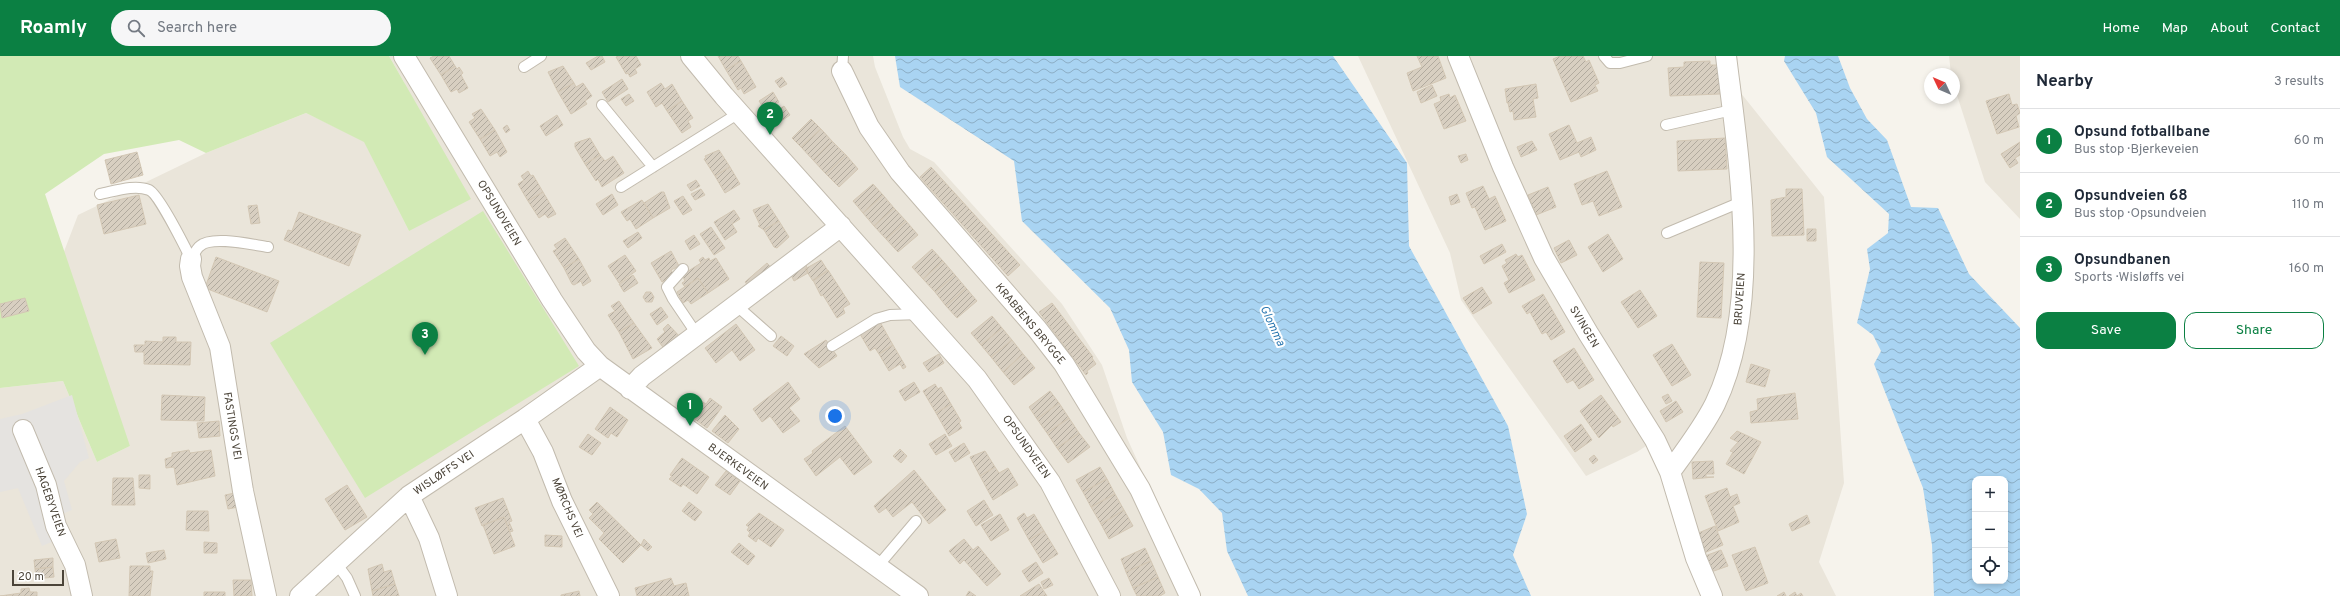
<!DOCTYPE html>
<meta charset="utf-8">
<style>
body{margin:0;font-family:Overpass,sans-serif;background:#f6f6f7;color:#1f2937}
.controls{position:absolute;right:12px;bottom:12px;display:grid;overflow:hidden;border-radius:8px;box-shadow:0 2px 6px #0003}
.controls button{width:36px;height:36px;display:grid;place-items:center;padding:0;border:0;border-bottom:1px solid #e0e1e3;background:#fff;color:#1f2937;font:20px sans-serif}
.compass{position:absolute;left:1924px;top:12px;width:36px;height:36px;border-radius:50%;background:#fff;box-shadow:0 2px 6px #0003;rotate:314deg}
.scale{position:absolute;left:12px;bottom:10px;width:52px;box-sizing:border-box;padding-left:4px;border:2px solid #4b4439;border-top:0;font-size:11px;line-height:14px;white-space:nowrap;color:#4b4439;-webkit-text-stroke:3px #fff;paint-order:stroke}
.you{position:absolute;left:835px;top:360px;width:14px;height:14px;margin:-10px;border:3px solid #fff;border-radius:50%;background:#1a73e8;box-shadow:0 0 0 6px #1a73e833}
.badge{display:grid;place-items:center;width:26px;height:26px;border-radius:50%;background:#0b8043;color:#fff;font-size:13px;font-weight:700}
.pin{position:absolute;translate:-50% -33px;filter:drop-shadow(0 1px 2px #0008)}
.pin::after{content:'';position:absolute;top:21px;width:14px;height:12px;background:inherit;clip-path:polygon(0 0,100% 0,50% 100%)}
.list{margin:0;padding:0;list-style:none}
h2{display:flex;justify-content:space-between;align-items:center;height:52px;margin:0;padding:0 16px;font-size:17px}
h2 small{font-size:13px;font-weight:400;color:#747a83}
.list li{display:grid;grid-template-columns:26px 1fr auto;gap:12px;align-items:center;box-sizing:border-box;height:64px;padding:0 16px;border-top:1px solid #e0e1e3}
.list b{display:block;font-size:15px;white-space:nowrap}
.list p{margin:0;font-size:13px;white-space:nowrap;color:#747a83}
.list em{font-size:13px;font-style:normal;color:#747a83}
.actions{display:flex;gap:8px;padding:12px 16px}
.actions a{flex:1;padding:9px 0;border:1px solid #0b8043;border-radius:12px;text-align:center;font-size:14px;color:#0b8043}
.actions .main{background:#0b8043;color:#fff}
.icon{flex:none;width:22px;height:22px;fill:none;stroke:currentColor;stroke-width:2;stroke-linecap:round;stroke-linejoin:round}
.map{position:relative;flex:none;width:2020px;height:540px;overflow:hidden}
header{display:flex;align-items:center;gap:24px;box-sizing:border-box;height:56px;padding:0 20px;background:#0b8043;color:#fff}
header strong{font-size:19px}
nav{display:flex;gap:22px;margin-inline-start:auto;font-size:14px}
.search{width:280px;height:36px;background:#f6f6f7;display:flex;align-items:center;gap:10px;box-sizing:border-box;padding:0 14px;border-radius:22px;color:#747a83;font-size:15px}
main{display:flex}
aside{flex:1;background:#fff}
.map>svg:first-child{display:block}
.residential{fill:#eae5da}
.green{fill:#d2eab5}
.parking{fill:#e5e3e0}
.water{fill:url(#water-waves);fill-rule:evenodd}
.building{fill:url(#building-hatch);stroke:#d3c7b4}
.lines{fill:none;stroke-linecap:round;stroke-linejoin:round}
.service-casing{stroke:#c2bbae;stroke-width:12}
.minor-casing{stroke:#c2bbae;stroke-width:22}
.service{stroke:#fff;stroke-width:10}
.minor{stroke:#fff;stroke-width:20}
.labels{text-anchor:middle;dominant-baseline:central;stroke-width:4;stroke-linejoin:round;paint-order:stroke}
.street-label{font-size:11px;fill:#4b4439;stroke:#fff}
.water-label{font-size:12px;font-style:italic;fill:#2e7ab2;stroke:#fff}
</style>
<header>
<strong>Roamly</strong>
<div class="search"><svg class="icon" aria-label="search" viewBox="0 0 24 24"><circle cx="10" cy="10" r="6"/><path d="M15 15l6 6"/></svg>Search here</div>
<nav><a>Home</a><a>Map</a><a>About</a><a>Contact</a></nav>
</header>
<main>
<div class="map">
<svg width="2020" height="540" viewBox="0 0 2020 540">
<defs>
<pattern id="water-waves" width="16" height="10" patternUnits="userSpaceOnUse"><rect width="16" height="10" fill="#a9d4f2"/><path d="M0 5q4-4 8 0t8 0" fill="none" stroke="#8caec5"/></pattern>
<pattern id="building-hatch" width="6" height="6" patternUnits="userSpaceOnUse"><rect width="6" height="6" fill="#d8cfc1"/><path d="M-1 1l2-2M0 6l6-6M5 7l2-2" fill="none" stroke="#b1aa9e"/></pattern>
</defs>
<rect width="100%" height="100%" fill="#f6f3ec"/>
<path class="residential" d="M389,0h484l2,11 28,70 7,12 24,13 128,142 40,61 25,73 72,158h-1199v-208l63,-7 34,81 33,-16 -85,-145 33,-86 128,-62 100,-40 58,28 45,90 -4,-147z
M1358,0h378l4,36 84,105 20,286 -25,79 17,34h-124l-57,-156 -18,12 -51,24 -125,-176 -11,-47z
M1949,0h71v163l-35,-37 -31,-96v-12h-3z"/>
<path class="green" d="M0,0h389l82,143 -62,32 -45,-89 -58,-29 -100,40 -27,-13 -75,14 -59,40 85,252 -33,16 -34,-81 -63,7z
M483,155l96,155 -214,132 -95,-155z"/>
<path class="parking" d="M72,339l17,63 -9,4 -16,19 8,29 -15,6 9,20 -24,10 -24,-58 -18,4v-73l22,-5z"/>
<path class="water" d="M895,0h438l74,107 2,83 99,180 19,88 -14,41 18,41h-283l-21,-45 -5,-38 -23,-24 -28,-14 -8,-43 -31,-50 -3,-32 -19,-42 -88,-87 -8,-60 -114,-74z
M1785,0h53l12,32 17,31 20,21 24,67 27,1 31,66 51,54v268h-86l-2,-51 -9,-57 -49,-124 7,-13 -8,-16 -16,-12 13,-54 -3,-20 21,-16 1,-19 -62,-57 -11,-44 -32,-52zM1975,423h30v102h-30z"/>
<path class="building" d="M434,0h15l6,10 -14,9 -11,-17z
M598,0h4l3,6 -14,8 -5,-7z
M618,0h18l5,9 -6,4 2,4 -7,4 -2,-4 -2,1 -10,-17z
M718,0h20l3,5 -15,9z
M1417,0h21l8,22 -33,13 -6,-18 15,-6z
M1560,0h23l3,6 3,-2 10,23 -4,2 3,6 -27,11 -18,-43z
M741,5l15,26 -12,7 -3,-6 -3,2 -12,-20z
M1710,5v4h9l1,29 -50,2 -2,-28 16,-1v-5z
M455,10l2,3 2,-2 4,6 -2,2 7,13 -9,5 -2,-4 -6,3 -10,-17z
M563,10l11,17 -16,9 -10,-20z
M782,21l5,7 -7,4 -5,-7z
M622,23l6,10 -20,13 -6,-10z
M574,27l2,4 7,-4 9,13 -7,5 2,3 -16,10 -13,-22z
M661,27l4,6 7,-5 10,17 -15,10 -5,-8 -6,4 -9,-15z
M1536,28l2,14 -5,1 3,18 -22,3 -1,-9 -3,1 -2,-9 4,-1 -5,1 -2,-14z
M1432,29l5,11 -16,7 -4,-11z
M773,36l6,10 -14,8 -6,-9z
M629,38l5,7 -8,5 -5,-7z
M1449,38l1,4 5,-3 11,26 -22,8 -10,-25 7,-3 -1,-4z
M2009,38l3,11 5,-1 3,9 -4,3 3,11 -22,7 -11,-33z
M682,45l11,17 -5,3 3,6 -9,6 -15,-22z
M784,50l6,9 -13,9 -6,-9z
M481,53l14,21 -15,9 -11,-17 6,-4 -3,-4z
M557,59l6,10 -17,11 -6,-10z
M811,63l10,10 -20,18 -9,-9z
M507,69l3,5 -4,3 -3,-5z
M1569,69l8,18 14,-6 5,13 -15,7 -2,-5 -19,8 -11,-26z
M821,73l11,12 -19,19 -12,-13z
M495,74l12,22 -7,5 -3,-5 -7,4 -10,-17z
M590,82l10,17 -15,9 -10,-17v-4z
M1725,82l2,31 -49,2 -1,-30z
M832,85l14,14 -20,19 -13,-14z
M1532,85l5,9 -16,7 -4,-10z
M2020,86v13l-5,3 3,5 -8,5 -9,-14z
M719,94l11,17 -15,9 -11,-17 2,-1 -1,-2z
M137,96l6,23 -32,9 -6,-24z
M1466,98l2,6 -7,3 -3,-7z
M600,99l5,6 8,-5 11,17 -22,14 -4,-8 -2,2 -11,-17z
M846,99l12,14 -19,18 -13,-13z
M730,111l10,17 -15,9 -10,-17z
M931,111l89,98 -12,11 -88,-99z
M528,115l3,5 2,-1 10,17 -15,9 -10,-17 6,-4 -3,-4z
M1607,115l15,36 -23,9 -6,-15 -11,4 -8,-21z
M696,124l4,6 -9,5 -4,-6z
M873,128l10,11 -20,18 -10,-12z
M1483,130l6,13 6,-3 11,25 -21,9 -10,-23 -3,1 -6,-15z
M1548,131l8,20 -20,8 -8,-20z
M701,133l4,6 -10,5 -4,-6z
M1786,133h16l2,46 -32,1 -1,-36 15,-3z
M543,136l13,22 -8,4 -3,-4 -6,4 -11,-17z
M661,136h3l6,16 -17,10 -9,-15z
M612,138l6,11 -15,10 -7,-11z
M1457,138l3,8 -9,3 -2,-8z
M139,139l7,29 -42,10 -7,-29z
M883,139l11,13 -20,18 -11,-13z
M683,140l9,14 -9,5 -9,-14z
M642,144l11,18 -17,11 -6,-10 -3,2 -6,-9z
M768,148l11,17 -15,9 -6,-4 2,-1 -7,-15z
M257,149l3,18 -9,1 -3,-18z
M894,152l12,13 -20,18 -12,-13z
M734,154l6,9 -8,5 5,8 -12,8 -11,-18z
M299,156l62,23 -12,31 -65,-26 4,-10 4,1z
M779,165l10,16 -12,11 -3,-1 -10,-17z
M906,165l12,14 -20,17 -12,-13z
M711,171l14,21 -11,7 -14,-21z
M1807,173h9v12h-9z
M638,176l4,6 -14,10 -5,-7z
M1608,178l15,25 -20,13 -15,-25z
M694,179l6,9 -10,6 -5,-9z
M565,182l14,21 -15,9 -11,-17 4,-2 -3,-4z
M1569,184l8,15 -16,8 -7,-15z
M1502,188l4,8 -22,12 -4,-8z
M932,193l11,12 -20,18 -11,-12z
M671,195l8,15 -8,4 3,5 -12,7 -11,-19z
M1516,198l2,3 4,-2 13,25 -26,13 -5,-10 5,-3 -7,-14 5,-3 -2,-3z
M625,199l11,16 -17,12 -11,-17z
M216,201l63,24 -12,31 -62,-24z
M703,201l2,3 4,-2 1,3 6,-3 13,21 -21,14 -10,-15 -13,9 -3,-4 3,-2 -3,-6 19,-12 -2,-3z
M579,203l12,22 -8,5 -2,-5 -7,4 -2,-1 -8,-16z
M821,204l7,11 -15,10 -8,-12z
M943,205l12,14 -20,17 -12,-13z
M1700,206l24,1 -3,55 -24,-1z
M767,207l7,8 -23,18 -6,-7z
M806,208l2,9 -14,8 -4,-8z
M828,214l22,34 -7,4 2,5 -8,5 -14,-23 -2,1 -8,-16z
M633,219l5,8 -14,9 -5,-8z
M955,219l11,13 -20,18 -11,-14z
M698,222l10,15 -17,11 -3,-4 -5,3 -6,-11z
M1482,231l10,16 -19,11 -10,-16z
M966,232l11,13 -20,17 -11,-12z
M1640,234l17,26 -19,12 -17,-26z
M646,236h5l3,5 -2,5h-6l-3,-5z
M1543,238l22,38 -14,8 -5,-8 -4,2 -12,-22 -3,2 -5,-8z
M25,242l4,13 -27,7 -2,-14z
M619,245l15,22 -15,9 -11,-17 7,-4 -4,-5z
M1052,247l41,54 -1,1 4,6 -9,7 1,2 -2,2 -47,-63z
M661,251l7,10 -11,8 -7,-11z
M992,260l10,12 -21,17 -10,-12z
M880,266l13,23 -14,9 -4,-6 -5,3 -10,-17z
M634,267l18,25 -19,11 -14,-27z
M668,268l13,14 -16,12 -8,-11 8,-7 -2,-3z
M736,268l19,26 -15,11 -8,-11 -16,13 -11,-15z
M1002,272l10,12 -21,17 -10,-12z
M781,280l13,10 -7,10 -14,-10z
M163,281h13v5h15l-1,23 -46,-1v-12h-9l-1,-7h11v-4l18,1z
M826,284l11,16 -18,12 -15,-14z
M1012,284l11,14 -20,18 -12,-15z
M1672,288l19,31 -19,11 -19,-31z
M893,289l13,22 -3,2 -3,-5 -11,7 -10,-17z
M1574,292l20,32 -15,9 -6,-9 -6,3 -14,-22z
M939,298l5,9 -15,9 -6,-9z
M1023,298l12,14 -21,17 -11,-13z
M1751,308l19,6 -5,17 -19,-5z
M788,326l12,17 -11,9 11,13 -17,12 -13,-17 -8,6 -9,-13z
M914,326l6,10 -15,9 -6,-10z
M935,328l3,5 3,-2 10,17 -15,9 -13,-22z
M1050,335l9,12 -22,16 -8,-12z
M1795,337l3,26 -47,4 -1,-11 8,-2 -1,-11z
M1668,338l4,7 -6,3 -4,-7z
M162,339l43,2 -1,24 -43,-1z
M1601,339l20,27 -8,5 -1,-2 -13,13 -19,-27z
M710,342l12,9 -15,21 -17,-12 11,-15 5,3z
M1676,345l7,11 -17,10 -6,-11z
M1059,347l10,15 -22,15 -10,-14z
M951,348l10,17 -2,2 3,5 -13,8 -13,-23z
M610,351l18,13 -11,17 -6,-4 -3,5 -13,-9z
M725,359l14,14 -11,14 -16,-12z
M1069,362l10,15 -22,15 -10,-15z
M219,365l1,15 -21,2 -2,-15z
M1581,368l11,16 -17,12 -11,-16z
M845,370l27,36 -18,13 -14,-18 -24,19 -12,-17 9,-6 -1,-2z
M1737,375l24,11 -17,32 -18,-10 7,-12 -3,-1 8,-9 -8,-4z
M1079,377l11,14 -22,16 -11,-15z
M588,378l13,9 -9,12 -13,-8z
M945,378l7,12 -16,9 -7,-11z
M964,387l6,10 -15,9 -6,-10z
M900,393l7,7 -6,7 -8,-7z
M189,394l1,3 21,-3 4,26 -38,9 -3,-18 -8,1 -1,-9 7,-2v-4z
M985,395l10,16 -15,9 -10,-19z
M1594,399l4,5 -5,4 -4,-5z
M682,402l27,19 -12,17 -14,-10 -2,3 -12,-8 3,-3 -2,-1z
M1713,405l1,13h-8v3h8l-21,2 -1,-17z
M995,411l4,6 9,-5 10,17 -25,15 -13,-24z
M1100,411l7,12 -24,13 -7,-12z
M914,414l32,40 -17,14 -17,-22 -19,15 -7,-9 -7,5 -5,-7z
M726,415l14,10 -10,14 -15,-10z
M139,419h11v14l-11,-1z
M113,422h20l2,27h-23z
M1107,423l8,15 -24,13 -8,-15z
M347,429l20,32 -22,13 -20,-31z
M1727,432l3,9 7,-3 3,9 -7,3 6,16 -21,9 -13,-35z
M235,437l3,14 -10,2 -3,-14z
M1115,438l9,16 -23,14 -10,-17z
M503,442l9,23 -3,1 4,9 -3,1 -6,-15 -22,9 -7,-18z
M984,444l9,15 -17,11 -9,-15z
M597,446l44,43 -18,18 -24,-24 5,-6 -15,-15 4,-4 -4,-4z
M689,446l13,10 -7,9 -13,-10z
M1124,454l9,16 -24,13 -8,-15z
M187,455h21l1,20 -23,-1z
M759,457l25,17 -13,17 -13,-9 -2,4 -8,-6 2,-3 -3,-3 2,-3 -3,-2z
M1024,457l3,5 7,-4 10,17 -15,9 -12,-22z
M1000,458l9,16 -18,11 -10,-16z
M1807,459l3,8 -18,8 -3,-7z
M504,461l11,29 -21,8 -11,-29z
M1715,470l8,19 -19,8 -8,-19z
M1044,475l14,23 -15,9 -14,-23z
M545,479l17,1v11l-17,-1z
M116,483l4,19 -21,4 -4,-19z
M644,483l8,8 -4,4 -7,-6z
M964,483l9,11 5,-4 23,28 -14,12 -23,-26 -4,4 -11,-13z
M204,486l13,1v10h-13z
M739,487l16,13 -7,9 -17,-13z
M1755,491l13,36 -22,8 -14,-36z
M1145,492l6,13 -25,11 -5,-13z
M164,494l2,9 -18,4 -2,-10z
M1721,494l7,16 -17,6 -6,-16z
M53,502v9l-18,2 -1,-9z
M1151,505l7,16 -25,11 -7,-16z
M1036,506l7,11 -14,9 -7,-11z
M382,508l2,8 7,-2 4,14 -23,7 -4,-22z
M130,510h20v5h3l-3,25h-21z
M53,511l1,10 -18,2 -1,-10z
M1158,521l7,16 -5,3h-23l-4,-8z
M671,522l3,8 12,-3 3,13h-52l-2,-8z
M1049,522l4,7 -9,4 -3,-7z
M233,524h18l1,16h-18z
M395,528l4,12h-26l-1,-5z
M1039,528l8,12h-27z
M29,532l1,4h7v4h-37l21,-3v-4z
M579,535l1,5h-19v-1z
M969,535l7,5h-10z
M204,536h21v4h-21z
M1784,536l2,4h-9z
M1795,536l2,4 4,-3 2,3h-14z"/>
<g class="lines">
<defs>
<path id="service" d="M1604,0l6,7h10l27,-7
M524,11l17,-11
M842,15l1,-15
M602,49l51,62
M1666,69l66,-15
M621,131l118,-74
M100,138c15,-3 35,-10 49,-4 9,3 36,57 42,69
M1667,177l74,-31
M191,203c3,-4 5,-10 9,-13 12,-11 53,-1 68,1
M683,213l-16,18 6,12 25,37
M737,250l34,30
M832,290l44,-27 14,-4 30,-1
M336,507l11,15 8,18
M877,511l39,-46"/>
<path id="minor" d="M404,0l148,244 34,51 14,15 318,230
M691,0l33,40 253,283 73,103 60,114
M1458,0l45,111 41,91 44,75 67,107 15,32 26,86 16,38
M842,15l27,56 31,45 137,157 27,35 76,125 50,107
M191,203l-1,7 2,11 28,70 23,144 23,105
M630,333l12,-13 199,-150
M525,363l18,33 19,49 47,95
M23,374l23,55 10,41 19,39 7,31
M1670,416c16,-22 33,-44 45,-68 48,-100 24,-242 11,-348
M409,440l20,42 18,58
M300,540l109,-100 116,-77 75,-53"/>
</defs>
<use href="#service" class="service-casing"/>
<use href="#minor" class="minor-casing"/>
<use href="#service" class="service"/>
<use href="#minor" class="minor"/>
</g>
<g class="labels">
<g class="street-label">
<text transform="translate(499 157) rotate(59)">OPSUNDVEIEN</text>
<text transform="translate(1740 243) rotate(-86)">BRUVEIEN</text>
<text transform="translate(1030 268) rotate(50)">KRABBENS BRYGGE</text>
<text transform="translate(1584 271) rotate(59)">SVINGEN</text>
<text transform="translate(232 370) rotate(81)">FASTINGS VEI</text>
<text transform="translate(1026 391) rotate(55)">OPSUNDVEIEN</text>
<text transform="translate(738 411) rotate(36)">BJERKEVEIEN</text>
<text transform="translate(444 417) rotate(-34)">WISLØFFS VEI</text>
<text transform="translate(50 446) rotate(71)">HAGEBYVEIEN</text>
<text transform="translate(567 452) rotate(67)">MØRCHS VEI</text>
</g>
<g class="water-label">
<text transform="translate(1272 270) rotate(65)">Glomma</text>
</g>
</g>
</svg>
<div class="controls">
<button>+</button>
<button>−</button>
<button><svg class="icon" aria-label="locate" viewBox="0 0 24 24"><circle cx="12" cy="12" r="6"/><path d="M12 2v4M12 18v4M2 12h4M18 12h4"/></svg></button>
</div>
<svg class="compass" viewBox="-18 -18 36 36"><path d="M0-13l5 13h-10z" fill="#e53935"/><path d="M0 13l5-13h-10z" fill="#747a83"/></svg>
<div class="scale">20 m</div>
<div class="you"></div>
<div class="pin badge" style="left:690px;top:370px">1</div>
<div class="pin badge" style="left:770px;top:79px">2</div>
<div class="pin badge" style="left:425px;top:299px">3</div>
</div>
<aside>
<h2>Nearby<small>3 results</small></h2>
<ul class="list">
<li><span class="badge">1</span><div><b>Opsund fotballbane</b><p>Bus stop · Bjerkeveien</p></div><em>60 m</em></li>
<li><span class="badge">2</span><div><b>Opsundveien 68</b><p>Bus stop · Opsundveien</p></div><em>110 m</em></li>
<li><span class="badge">3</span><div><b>Opsundbanen</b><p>Sports · Wisløffs vei</p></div><em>160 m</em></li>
</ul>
<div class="actions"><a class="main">Save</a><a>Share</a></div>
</aside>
</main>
